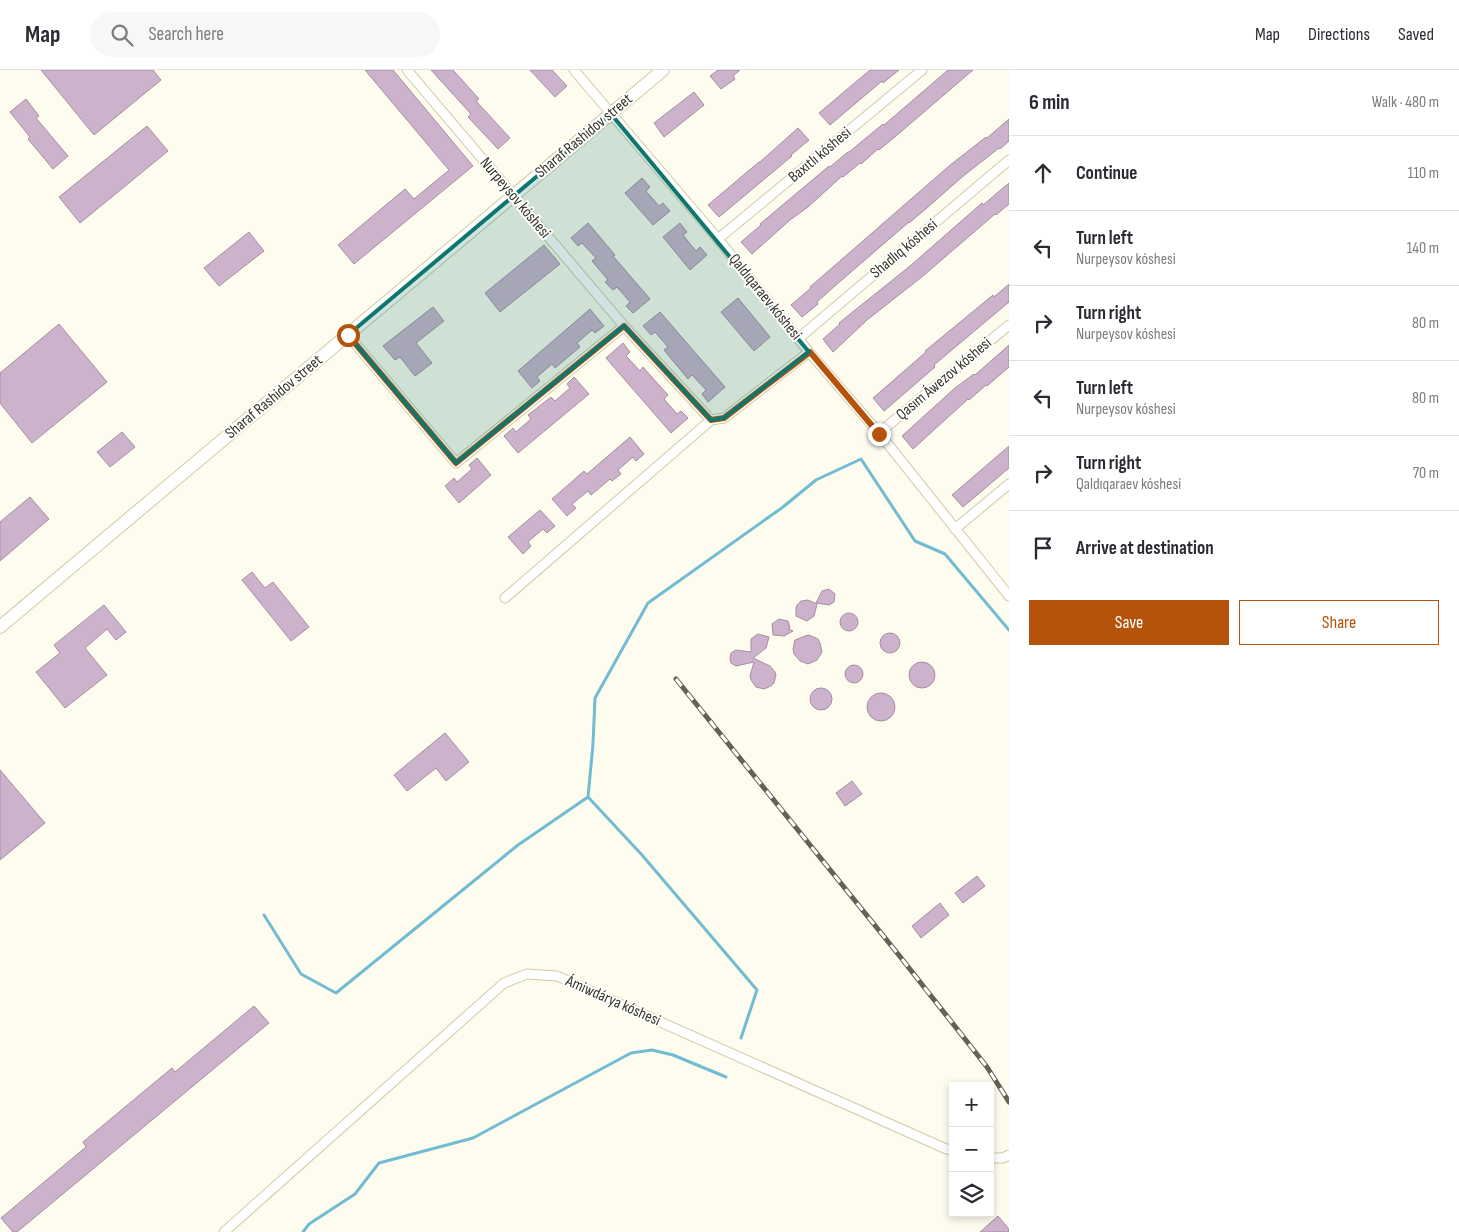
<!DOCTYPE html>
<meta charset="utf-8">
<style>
body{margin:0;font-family:"Sofia Sans Condensed",sans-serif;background:#f7f7f7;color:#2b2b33}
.controls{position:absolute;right:15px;bottom:15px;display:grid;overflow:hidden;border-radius:0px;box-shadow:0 2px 8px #0003}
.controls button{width:45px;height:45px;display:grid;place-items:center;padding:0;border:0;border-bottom:1px solid #e1e1e2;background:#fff;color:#2b2b33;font:25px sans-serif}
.stop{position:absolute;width:15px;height:15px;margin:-11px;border:4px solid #b45309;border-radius:50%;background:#fff}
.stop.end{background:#b45309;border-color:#fff;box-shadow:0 1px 5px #0008}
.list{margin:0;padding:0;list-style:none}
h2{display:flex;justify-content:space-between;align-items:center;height:65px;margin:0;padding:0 20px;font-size:21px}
h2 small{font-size:16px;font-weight:400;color:#7c7c81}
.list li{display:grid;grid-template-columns:32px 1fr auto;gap:15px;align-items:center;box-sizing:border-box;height:75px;padding:0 20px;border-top:1px solid #e1e1e2}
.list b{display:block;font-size:19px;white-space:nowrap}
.list p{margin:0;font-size:16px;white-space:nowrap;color:#7c7c81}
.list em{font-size:16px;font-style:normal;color:#7c7c81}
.actions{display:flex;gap:10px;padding:15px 20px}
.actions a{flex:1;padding:11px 0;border:1px solid #b45309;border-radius:0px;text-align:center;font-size:18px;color:#b45309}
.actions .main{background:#b45309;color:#fff}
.icon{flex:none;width:28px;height:28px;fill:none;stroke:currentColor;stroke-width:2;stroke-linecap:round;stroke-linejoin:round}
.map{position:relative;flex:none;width:1009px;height:1162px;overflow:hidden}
header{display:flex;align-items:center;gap:30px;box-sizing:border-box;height:70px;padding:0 25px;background:#fff;border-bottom:1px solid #e1e1e2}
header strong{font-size:24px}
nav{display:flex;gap:28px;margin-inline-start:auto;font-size:18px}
.search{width:350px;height:45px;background:#f7f7f7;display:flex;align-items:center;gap:12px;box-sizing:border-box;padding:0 18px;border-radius:28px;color:#7c7c81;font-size:19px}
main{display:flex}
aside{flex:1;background:#fff}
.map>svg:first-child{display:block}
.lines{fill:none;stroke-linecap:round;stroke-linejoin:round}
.stream{stroke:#71bbd3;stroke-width:3}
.building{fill:#ccb2ca;stroke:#a68da5}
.street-casing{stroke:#d0caa8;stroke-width:11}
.secondary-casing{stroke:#d0caa8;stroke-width:14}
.street{stroke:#fff;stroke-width:9}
.secondary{stroke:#fff;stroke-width:12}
.rail-casing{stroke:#646254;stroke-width:5}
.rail{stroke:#fff;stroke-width:3;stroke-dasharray:9;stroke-linecap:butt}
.route{stroke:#b45309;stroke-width:6}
.marked{fill:#0f766e;fill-opacity:0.2;stroke:#0f766e;stroke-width:4;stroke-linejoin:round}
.labels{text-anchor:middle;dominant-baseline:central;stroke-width:4;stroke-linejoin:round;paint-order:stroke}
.street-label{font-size:16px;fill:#383629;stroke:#fff}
</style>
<header>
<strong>Map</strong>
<div class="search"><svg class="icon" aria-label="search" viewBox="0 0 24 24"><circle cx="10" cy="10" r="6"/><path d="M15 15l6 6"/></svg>Search here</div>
<nav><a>Map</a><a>Directions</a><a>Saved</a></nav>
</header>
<main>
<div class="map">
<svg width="1009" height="1162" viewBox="0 0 1009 1162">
<rect width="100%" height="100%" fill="#fefcee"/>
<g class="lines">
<path class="stream" d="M588,727l54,58 115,135 -16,48
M264,845l37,59 35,19 182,-148 70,-48 5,-53 2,-46 53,-95 135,-96 33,-27 45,-21 54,82 30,13 64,76
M303,1162l6,-8 46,-30 24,-31 94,-25 158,-85 21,-3 21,5 53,22"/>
</g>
<path class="building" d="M41,0h112l8,10 -67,55z
M365,0h28l80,96 -119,98 -16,-19 67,-56 9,10 35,-29z
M431,0h22l26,29 -3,2 34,37 -12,11 -30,-32 3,-3z
M530,0h22l15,16 -12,11z
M718,0h22l-7,6 2,3 -14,10 -11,-13z
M870,0h29l-16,13 -1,-2 -52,44 -11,-12z
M948,0h25l-77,66 -17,14 -1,-1 -17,15 -1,-1 -17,14 -1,-1 -34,31 -18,13 -38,34 -11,-12 20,-17 -1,-1 69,-58 1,1 18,-15h1l34,-28 1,1z
M694,22l10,13 -40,32 -10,-14z
M26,29l13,17 -3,2 32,38 -15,13 -25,-30 2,-2 -20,-25z
M1009,49v22l-9,8 -1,-1 -37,29 -35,31 -18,15v-1l-73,63 -19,17 1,2 -16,13 -11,-12 20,-17 -1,-1 139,-121 37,-29 1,1z
M147,56l21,25 -88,72 -21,-26z
M798,58l11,12 -18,15 1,1 -73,61 -11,-12 51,-43h1z
M642,108l8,9 -4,4 13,15 4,-3 7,8 -17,14 -28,-32z
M1009,113v21l-13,11 -1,-1 -72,62 -56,44 -34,32 -10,-13 17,-15 -1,-1 71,-57 72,-63 1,2z
M588,153l27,32 -2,1 37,43 -17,14 -7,-7 4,-4 -13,-15 -4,3 -8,-8 3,-2 -16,-19 4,-3 -14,-15 -4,3 -7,-8z
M680,153l7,9 -4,3 13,16 4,-4 7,8 -17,15 -27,-33z
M249,162l15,19 -45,35 -15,-18z
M544,175l16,19 -60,48 -15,-19z
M1009,214v18l-75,63 1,2 -51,44 -11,-13 53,-46 -1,-1 68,-56 1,2z
M738,228l32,39 -16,14 -33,-39z
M433,237l11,14 -28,22 16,20 -17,13 -15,-19 -5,3 -12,-14z
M590,239l14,17 -9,7 -3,-3 -15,13 3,4 -25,21 -3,-4 -15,13 3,4 -8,7 -14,-17z
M660,242l65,75 -17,15 -6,-8 4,-4 -14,-15 -4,4 -24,-29 4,-3 -13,-15 -4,3 -8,-9z
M59,254l48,58 -75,61 -32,-40v-30z
M623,273l7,9 -4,4 14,15 3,-4 7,8 18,20 -4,4 13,15 4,-3 7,7 -17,15 -65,-75z
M1009,275v22l-22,19 -1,-1 -17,15 -1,-1 -55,50 -11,-13 53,-48 19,-14 1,1z
M574,307l15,17 -71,59 -14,-17 9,-8 3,4 15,-13 -3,-4 23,-18 4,4 15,-13 -3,-4z
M122,362l13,15 -25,20 -13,-15z
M630,367l14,17 -8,7 -3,-4 -15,13 3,4 -9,7 -2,-2 -19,16 -3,-4 -16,13 4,4 -9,8 -15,-17 32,-28 3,3z
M1009,376v22l-46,39 -11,-12z
M477,388l14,17 -32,28 -14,-17 9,-8 3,4 15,-13 -3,-4z
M30,427l19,22 -49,42v-39z
M540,440l15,16 -8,7 -4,-4 -15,13 3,4 -8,8 -15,-17z
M252,502l13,16 8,-6 36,45 -18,14 -49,-61z
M829,519l6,5 -1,8 -5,3 -13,-2 6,-12z
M808,530l9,4 -3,12 -7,5 -11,-5v-8l1,-3 4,-4z
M104,535l22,27 -10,8 -9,-11 -22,19 22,27 -42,33 -29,-36 24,-19 -6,-8z
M840 552a9 9 0 1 1 18 0a9 9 0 1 1-18 0Z
M779,549l9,2 2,7 -2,1 5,2 -9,5 -11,-1 -1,-11z
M880 573a10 10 0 1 1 20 0a10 10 0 1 1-20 0Z
M758,564l11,3 -3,11 -13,10 17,8 5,6 1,3 -2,8 -3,3 -7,3 -8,-2 -5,-7 -1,-4 4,-14 -18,4 -5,-3 -1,-5 1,-5 5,-3 15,2v-13z
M809,565l9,4 2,4 2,9 -5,8 -9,4 -8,-3 -6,-7 -1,-5 2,-9 10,-4z
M909 605a13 13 0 1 1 26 0a13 13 0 1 1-26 0Z
M845 604a9 9 0 1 1 18 0a9 9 0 1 1-18 0Z
M810 629a11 11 0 1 1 22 0a11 11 0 1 1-22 0Z
M867 637a14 14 0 1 1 28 0a14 14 0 1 1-28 0Z
M445,663l24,29 -23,19 -10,-13 -29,23 -13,-16z
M0,700l45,53 -45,37z
M852,711l10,13 -17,12 -9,-13z
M977,806l8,10 -22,17 -8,-10z
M940,833l9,12 -28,23 -9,-12z
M254,936l15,17 -252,209h-4l-12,-14 85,-71 -3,-5 89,-74 3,4z
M998,1146l11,13v3h-29z"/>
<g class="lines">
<defs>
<path id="street" d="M407,0l217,256 87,94
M574,0l144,169 91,113 70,81 130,163
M718,169l204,-169
M348,265l108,128 168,-137
M799,268l210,-178
M879,363l130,-108
M955,459l54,-45
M505,528l206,-178 13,-2 85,-66
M990,1088h13l6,-3
M224,1162l280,-249 23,-9 30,2 387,172 9,3"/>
<path id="secondary" d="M0,557l663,-557"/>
</defs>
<use href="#street" class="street-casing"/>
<use href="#secondary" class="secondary-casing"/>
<use href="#street" class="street"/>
<use href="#secondary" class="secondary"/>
<defs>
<path id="rail" d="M676,609l222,275 89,113 22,35"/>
</defs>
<use href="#rail" class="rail-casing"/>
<use href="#rail" class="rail"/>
</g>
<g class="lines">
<path class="route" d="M348,265l108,128 168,-137 87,94 13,-2 86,-66 69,82"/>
</g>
<path class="marked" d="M611,44l198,238 -85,66 -13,2 -87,-94 -168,137 -108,-128z"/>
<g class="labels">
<g class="street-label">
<text transform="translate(584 66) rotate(-40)">Sharaf Rashidov street</text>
<text transform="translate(820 85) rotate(-40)">Baxıtlı kóshesi</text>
<text transform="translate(515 128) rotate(50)">Nurpeysov kóshesi</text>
<text transform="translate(904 179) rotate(-40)">Shadlıq kóshesi</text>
<text transform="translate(765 227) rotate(51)">Qaldıqaraev kóshesi</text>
<text transform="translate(944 309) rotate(-40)">Qasım Áwezov kóshesi</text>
<text transform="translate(274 327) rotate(-40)">Sharaf Rashidov street</text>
<text transform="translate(613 931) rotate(24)">Ámiwdárya kóshesi</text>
</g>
</g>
</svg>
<div class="controls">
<button>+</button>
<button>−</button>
<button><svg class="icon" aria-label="layers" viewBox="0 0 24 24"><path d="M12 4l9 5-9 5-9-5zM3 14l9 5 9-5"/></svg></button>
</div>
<div class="stop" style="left:348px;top:265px"></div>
<div class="stop end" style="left:879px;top:364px"></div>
</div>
<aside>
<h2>6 min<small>Walk · 480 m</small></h2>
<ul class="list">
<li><svg class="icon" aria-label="ahead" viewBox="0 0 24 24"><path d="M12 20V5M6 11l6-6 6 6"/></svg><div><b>Continue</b></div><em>110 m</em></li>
<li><svg class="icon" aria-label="left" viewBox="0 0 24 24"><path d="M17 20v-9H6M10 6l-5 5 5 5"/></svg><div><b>Turn left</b><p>Nurpeysov kóshesi</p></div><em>140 m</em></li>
<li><svg class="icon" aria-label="right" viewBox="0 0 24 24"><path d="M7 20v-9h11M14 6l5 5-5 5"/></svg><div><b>Turn right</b><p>Nurpeysov kóshesi</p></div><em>80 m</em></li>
<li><svg class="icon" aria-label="left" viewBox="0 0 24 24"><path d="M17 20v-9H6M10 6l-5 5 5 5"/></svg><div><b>Turn left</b><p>Nurpeysov kóshesi</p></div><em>80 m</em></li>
<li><svg class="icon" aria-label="right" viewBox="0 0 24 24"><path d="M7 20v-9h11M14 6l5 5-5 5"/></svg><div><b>Turn right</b><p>Qaldıqaraev kóshesi</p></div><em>70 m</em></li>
<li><svg class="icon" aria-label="arrive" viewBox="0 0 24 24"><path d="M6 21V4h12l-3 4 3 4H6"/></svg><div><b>Arrive at destination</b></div></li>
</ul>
<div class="actions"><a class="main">Save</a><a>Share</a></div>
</aside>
</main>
